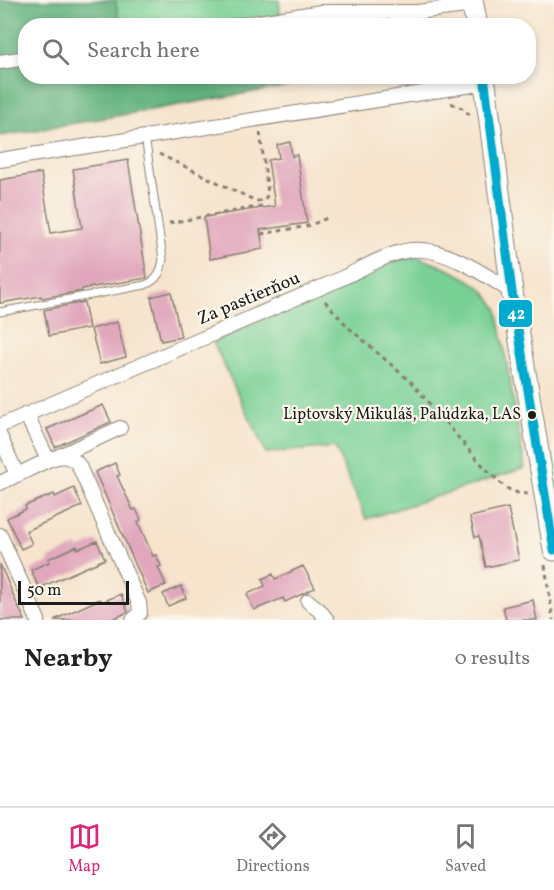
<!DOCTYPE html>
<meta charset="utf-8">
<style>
body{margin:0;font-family:Vollkorn,serif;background:#f6f6f6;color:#222}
.scale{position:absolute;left:18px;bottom:15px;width:111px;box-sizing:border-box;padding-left:6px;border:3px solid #1c1c1c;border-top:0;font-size:16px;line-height:21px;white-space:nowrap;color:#1c1c1c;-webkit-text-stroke:4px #fbf7ec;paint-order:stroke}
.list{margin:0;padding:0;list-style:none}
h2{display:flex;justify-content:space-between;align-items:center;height:78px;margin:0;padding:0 24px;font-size:26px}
h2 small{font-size:20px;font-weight:400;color:#767676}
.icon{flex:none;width:33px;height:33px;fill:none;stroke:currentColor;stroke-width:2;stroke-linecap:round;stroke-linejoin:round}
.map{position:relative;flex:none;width:554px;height:620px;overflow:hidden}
.search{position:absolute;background:#fff;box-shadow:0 3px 9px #0003;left:18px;right:18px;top:18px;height:66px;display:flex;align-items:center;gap:15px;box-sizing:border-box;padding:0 21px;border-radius:24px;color:#767676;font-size:22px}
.sheet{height:186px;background:#fff}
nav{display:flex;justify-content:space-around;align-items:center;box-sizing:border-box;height:84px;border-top:2px solid #e0e0e0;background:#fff;font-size:16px;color:#767676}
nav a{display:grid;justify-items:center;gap:3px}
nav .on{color:#db2777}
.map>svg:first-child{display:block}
.green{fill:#79d095;stroke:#4a7658;stroke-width:1.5}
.forest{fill:#62b27e;stroke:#3f674d;stroke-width:1.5}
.building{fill:#e1a8bd}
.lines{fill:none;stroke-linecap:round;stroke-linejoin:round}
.lane-casing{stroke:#898074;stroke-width:9}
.street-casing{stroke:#898074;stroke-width:16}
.primary-casing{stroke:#898074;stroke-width:23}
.path{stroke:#898074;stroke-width:3;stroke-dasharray:4.5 4.5;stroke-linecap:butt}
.lane{stroke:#fff;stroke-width:7}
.street{stroke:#fff;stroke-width:14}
.primary{stroke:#fff;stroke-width:21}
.bus-1-casing{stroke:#fbf7ec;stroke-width:14}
.bus-1{stroke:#00a9ce;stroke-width:9}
.bus-dot{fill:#1c1c1c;stroke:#fbf7ec;stroke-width:2}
.labels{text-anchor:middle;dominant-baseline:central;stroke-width:4.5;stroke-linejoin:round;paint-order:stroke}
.bus-label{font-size:16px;fill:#1c1c1c;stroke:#fbf7ec;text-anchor:end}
.street-label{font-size:18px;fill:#1c1c1c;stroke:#fbf7ec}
.line-badge{stroke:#fbf7ec;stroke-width:2}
.badge-label{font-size:16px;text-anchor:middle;font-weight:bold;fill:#fff}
</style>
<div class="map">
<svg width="554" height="620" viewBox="0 0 554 620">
<rect width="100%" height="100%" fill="#fbf7ec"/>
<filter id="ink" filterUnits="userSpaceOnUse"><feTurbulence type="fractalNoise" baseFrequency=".0167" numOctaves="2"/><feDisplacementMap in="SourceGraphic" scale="12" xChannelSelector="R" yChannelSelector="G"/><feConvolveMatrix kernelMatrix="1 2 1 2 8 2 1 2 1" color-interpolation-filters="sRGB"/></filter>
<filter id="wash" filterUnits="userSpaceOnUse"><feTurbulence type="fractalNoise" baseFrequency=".008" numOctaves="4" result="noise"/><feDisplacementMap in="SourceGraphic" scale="24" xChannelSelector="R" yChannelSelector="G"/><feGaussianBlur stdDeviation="1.35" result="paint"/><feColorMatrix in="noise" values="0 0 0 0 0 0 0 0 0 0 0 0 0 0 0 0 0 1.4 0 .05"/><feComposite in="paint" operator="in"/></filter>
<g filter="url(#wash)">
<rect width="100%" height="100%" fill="#f6e4cd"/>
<path class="green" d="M115,0h164l2,24 -8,2 -153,-1z
M418,257c22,9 46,17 64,32 6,5 10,13 15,19l28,160 -159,51 -31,-72 -69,6 -53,-111 179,-80 14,-4z"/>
<path class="forest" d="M0,0h115l5,25 -94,1v50l261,1 2,9 -289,50z"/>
<g id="blocks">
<path class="building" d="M290,142l2,14 5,-1 10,68 -47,7 3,19 -53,10 -6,-42 71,-11 -7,-46 11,-2 -2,-13z
M128,160l19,118 -65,11v2l-40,7 -1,-2 -41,7v-123l41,-7 10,60 31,-5 -9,-59z
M171,292l10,45 -20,4 -10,-44z
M84,302l5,26 -40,8 -5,-26z
M117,322l9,35 -26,7 -9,-35z
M103,405l8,17 -56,25 -8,-18z
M115,463l5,12 -3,1 16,34 3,-1 5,11 -3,2 15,34 3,-1 5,11 -3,1 8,18 -18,8 -53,-121z
M74,488l8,18 -56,25 6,13 -11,5 -14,-31 19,-9 -1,-3 9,-4 20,-8 1,3z
M508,508l11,52 -33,7 -7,-31 -4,1 -5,-20z
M97,541l8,18 -66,29 -8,-18 18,-8 -1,-3 11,-5 18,-8 1,3z
M0,564l17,40 8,16h-25z
M303,566l12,22 -30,14 -2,-4 -29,12 -7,-16 18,-8 -3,-7 11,-5 2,5z
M181,586l5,12 -18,8 -5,-12z
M121,594l7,18 -18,8h-56l46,-21 2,3z
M533,600l4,20h-31l-3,-13z"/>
</g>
</g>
<g filter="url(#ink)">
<use href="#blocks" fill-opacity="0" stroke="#898074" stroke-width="1.5"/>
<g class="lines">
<defs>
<path id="lane" d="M0,312l145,-27c13,-5 16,-13 18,-26l-18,-123"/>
<path id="street" d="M234,26l87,-14h96l57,-7
M0,62l26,-4
M0,160l485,-77
M26,414l22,46c12,-5 23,-6 31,6l60,137 1,10 -7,7
M0,426l338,-146c22,-10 49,-27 73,-30 32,-4 75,25 101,42
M0,436l17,39 -17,8
M59,456l61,-28
M17,475l31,-15
M0,535l38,85
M308,601l12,10 7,9"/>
<path id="primary" d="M472,0l5,26
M484,76l28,216 42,258"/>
</defs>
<use href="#lane" class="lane-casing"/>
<use href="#street" class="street-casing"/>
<use href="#primary" class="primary-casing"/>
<path class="path" d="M451,103l11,5 8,7
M159,154l97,47c6,0 9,-1 12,-7l-8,-62
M169,223l93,-17 -1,-5
M261,234l47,-8 19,-8
M325,301l23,26 64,56 63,74 17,18 14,13 12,5 10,1
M545,565l8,55"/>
<use href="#lane" class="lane"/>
<use href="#street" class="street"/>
<use href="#primary" class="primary"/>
<defs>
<path id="bus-1" d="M484,76l28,216 42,258"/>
</defs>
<use href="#bus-1" class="bus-1-casing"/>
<use href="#bus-1" class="bus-1"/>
</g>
</g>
<circle class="bus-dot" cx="532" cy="415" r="5"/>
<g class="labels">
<g class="bus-label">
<text x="521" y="415">Liptovský Mikuláš, Palúdzka, LAS</text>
</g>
<g class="street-label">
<text transform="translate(249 299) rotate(-23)">Za pastierňou</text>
</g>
</g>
<rect class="line-badge" x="498" y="299" width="35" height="29" rx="6" fill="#00a9ce"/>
<g class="badge-label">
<text x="516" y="319">42</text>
</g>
</svg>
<div class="scale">50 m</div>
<div class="search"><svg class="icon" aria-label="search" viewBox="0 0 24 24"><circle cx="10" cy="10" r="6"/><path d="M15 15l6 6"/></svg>Search here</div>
</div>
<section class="sheet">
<h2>Nearby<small>0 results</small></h2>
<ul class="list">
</ul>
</section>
<nav>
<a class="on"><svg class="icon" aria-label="map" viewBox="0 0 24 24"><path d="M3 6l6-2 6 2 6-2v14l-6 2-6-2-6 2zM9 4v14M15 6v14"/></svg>Map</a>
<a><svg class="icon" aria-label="directions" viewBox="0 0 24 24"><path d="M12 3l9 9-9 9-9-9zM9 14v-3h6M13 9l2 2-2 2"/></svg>Directions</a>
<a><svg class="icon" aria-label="saved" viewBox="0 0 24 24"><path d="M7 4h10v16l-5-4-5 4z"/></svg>Saved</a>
</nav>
